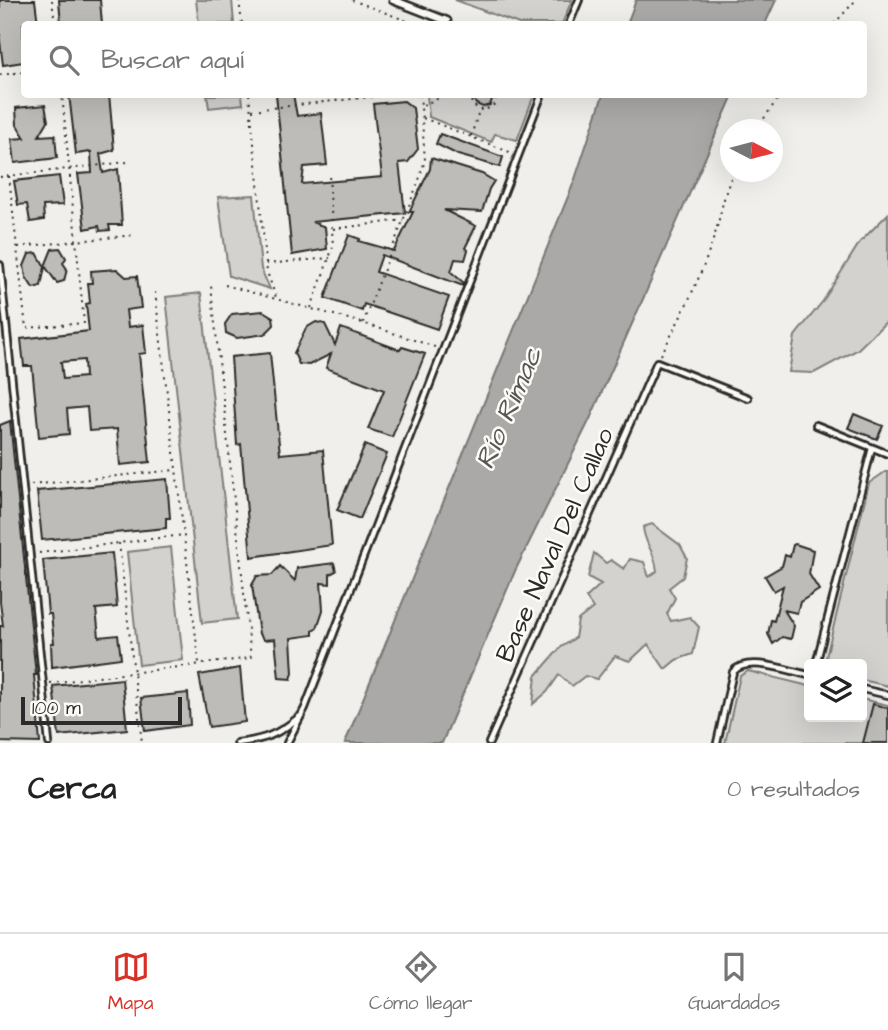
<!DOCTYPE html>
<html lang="es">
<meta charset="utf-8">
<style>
body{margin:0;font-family:"Architects Daughter",sans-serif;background:#f2f2f2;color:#222}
.controls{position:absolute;right:21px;bottom:21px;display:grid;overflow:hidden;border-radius:7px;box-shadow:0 7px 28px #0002}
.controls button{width:63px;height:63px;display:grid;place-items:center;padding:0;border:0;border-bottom:2px solid #e0e0e0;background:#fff;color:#222;font:35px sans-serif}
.compass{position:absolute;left:720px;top:119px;width:63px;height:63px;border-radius:50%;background:#fff;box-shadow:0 7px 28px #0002;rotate:96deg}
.scale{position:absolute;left:21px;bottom:18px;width:161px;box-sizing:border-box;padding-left:7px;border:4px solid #2b2b2b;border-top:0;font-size:19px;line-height:24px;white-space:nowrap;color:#2b2b2b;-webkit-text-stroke:5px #fdfcf7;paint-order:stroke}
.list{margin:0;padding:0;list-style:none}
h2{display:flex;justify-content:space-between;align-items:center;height:91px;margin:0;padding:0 28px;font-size:30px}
h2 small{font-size:23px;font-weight:400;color:#767676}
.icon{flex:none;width:38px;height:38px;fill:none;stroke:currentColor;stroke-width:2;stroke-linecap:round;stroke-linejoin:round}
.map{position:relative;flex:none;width:888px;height:743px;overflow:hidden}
.search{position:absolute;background:#fff;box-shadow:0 7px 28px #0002;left:21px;right:21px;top:21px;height:77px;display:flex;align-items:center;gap:18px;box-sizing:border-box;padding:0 24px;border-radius:7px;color:#767676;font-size:26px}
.sheet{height:189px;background:#fff}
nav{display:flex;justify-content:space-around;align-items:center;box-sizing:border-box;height:98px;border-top:2px solid #e0e0e0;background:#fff;font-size:19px;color:#767676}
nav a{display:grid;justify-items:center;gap:4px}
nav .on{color:#d93025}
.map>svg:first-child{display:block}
.green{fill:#d3d2cf;stroke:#7f7e7d;stroke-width:2}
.water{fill:#aaa9a7;stroke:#777775;stroke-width:2}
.building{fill:#bdbcb8;stroke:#2b2b2b;stroke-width:2;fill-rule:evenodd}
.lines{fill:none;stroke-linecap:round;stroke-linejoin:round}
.service-casing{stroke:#2b2b2b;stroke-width:10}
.pedestrian-casing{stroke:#2b2b2b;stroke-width:11}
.path{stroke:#2b2b2b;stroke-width:2;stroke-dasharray:2 5;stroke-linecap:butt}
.service{stroke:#fdfcf7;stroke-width:4.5}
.pedestrian{stroke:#fdfcf7;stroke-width:6}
.labels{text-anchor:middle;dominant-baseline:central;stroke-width:5;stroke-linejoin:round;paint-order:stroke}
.street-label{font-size:26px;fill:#2b2b2b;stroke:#fdfcf7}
.water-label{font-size:28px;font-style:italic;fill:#575756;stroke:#fdfcf7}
</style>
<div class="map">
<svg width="888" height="743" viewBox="0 0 888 743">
<rect width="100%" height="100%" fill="#f0efeb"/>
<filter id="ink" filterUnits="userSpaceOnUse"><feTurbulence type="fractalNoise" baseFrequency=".0143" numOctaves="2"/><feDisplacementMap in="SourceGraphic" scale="14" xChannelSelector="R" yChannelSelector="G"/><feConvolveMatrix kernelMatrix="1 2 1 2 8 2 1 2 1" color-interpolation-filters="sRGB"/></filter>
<g filter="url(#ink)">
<path class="green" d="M196,0h36l2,24h-35z
M455,0h117l-10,24h-43z
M207,95h35l1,9 -34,4z
M427,95h107l-17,45 -22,-6 -4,8 -62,-25z
M254,195l7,74 9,20 -41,-13 -11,-79z
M888,214v106l-31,30 -43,23 -25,-1 6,-36 28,-35 37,-59z
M201,293l36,326 -35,4 -36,-326z
M885,472h3v214l-26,-6v-16h-34l-2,-7 43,-174z
M652,524l28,21 7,13 -4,19 -14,11 6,10 -8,16 4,7 19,-4 9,10 -6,27 -17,6 -11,9 -17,-25 -18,17 -15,-5 -18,23 -12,-3 -13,10 -13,-11 -12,17 -14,12 3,-28 24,-28 15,-10 3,-18 15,-12 -7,-10 15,-14 -13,-7 6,-24 12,10 5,-3 13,9 6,-10 14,3 5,15 8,-6c-2,-21 -12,-24 -14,-44z
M171,547l12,113 -44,5 -12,-113z
M748,671l61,15v31h53v-18l26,6v38h-163l15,-67z"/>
<path class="water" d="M636,0h140l-11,24h-138z
M603,95h130l-143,324 -75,152 -73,172h-97l229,-561z"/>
<path class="building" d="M0,0h35l3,24h-15l1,38 -21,3 -3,-24z
M59,0h41l2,24h-41z
M69,94h40l5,56 -14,4 3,19 15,-4 4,56h-13l1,5 -10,1 -1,-5 -14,3 -7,-55 14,-1 -1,-21 -15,2z
M276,94h17l4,22 24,-3 6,52 -23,2 -2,17 80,-7 -9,-73 31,-3 9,7 5,41 -10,13 -9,1 6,50 -93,9 13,5 2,22 -35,6z
M471,94h23l-4,11 -7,2 -7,-3z
M45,105l3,16 -9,15 16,-1 2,23 -42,5 -3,-24 13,-1 -8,-13 -1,-17z
M440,134l63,23 -3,10 -42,-12 -22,-11z
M431,158l51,16 12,7 -5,8 -7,23 -38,-2 32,16 -11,22 3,2 -3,10 -10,-1 -4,13 13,11 -1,3 -81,-31 -6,17 73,25 -12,32 -73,-25 -2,7 -37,-13 24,-63 11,4 -1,2 35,10 19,-39h-4l21,-43z
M59,176l4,29 -20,1 1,14 -14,2 -3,-18 -9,1 -4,-24z
M60,248l6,10 -3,5 4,6 -3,12 -7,2 -12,-17 7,-17z
M37,253l8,14 -4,19 -8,2 -7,-11 -2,-11 5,-12z
M117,269l9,8 11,-1 4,32 -15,2 2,17 15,-2 3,28 -7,1 11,108 -30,3 -3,-36 -28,2 -2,-24 -20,2 2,25 -30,3 -7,-71h-8l-3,-27 68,-8 -3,-27 4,-1 -2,-20h4l-1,-12zM84,360l1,17 -22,2 -2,-17z
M263,311l10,6 1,8 -9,9 -28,4 -11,-5 -1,-9 7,-10z
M316,322l9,2 10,21 6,-17 59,22 2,-3 23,7 -33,83 -24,-8 16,-39 -58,-22 5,-14 -22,11 -10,-1 -5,-11 12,-25z
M270,353l10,101 43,-4 9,95 -81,12 -10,-113 -4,1 -6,-88z
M854,414l29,12 -6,13 -29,-11z
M10,421l26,254h-2l6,68 -40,-1v-116h3l-3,-24v-177z
M365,445l22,9 -27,65 -23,-9z
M167,479l3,39h-4v10l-124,12 -5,-49z
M795,544l18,6 -4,24 10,16 -19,12 -3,11 -13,-3 10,16 -3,13 -9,-2 -9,7 -5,-10 3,-14 3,1 9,-35 -9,5 -9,-15 17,-10 3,-11 5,2 3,-12z
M112,553l5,54 -21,2 3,28 19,-2 3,23 -69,9 -1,-24h3l-3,-29h-3l-5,-54z
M334,563l2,8 -6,3v10l-9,-1 2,27 -6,18 -4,3v4l-22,3 2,35 -2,6 -12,-1 -4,-39 -11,1 -5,-6 -7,-49 5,-9 15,-1 8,-9 15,15 2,-13z
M240,668l5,54 -36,5 -10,-52z
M122,679l5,50 -68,7 -6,-50z
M188,693l2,32 -45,6 -4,-33z
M873,704l15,4v35h-25z"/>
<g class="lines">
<defs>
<path id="service" d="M569,24l10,-24
M0,265l49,478
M816,425l72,29
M816,664l56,-216
M862,689l26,6
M237,743c26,-3 41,-8 62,-26
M287,743l18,-35 237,-614
M489,743l168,-381 91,36
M717,743l16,-71c14,-17 56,-1 76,3"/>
<path id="pedestrian" d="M393,0l54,21"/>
</defs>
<use href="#service" class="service-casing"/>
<use href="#pedestrian" class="pedestrian-casing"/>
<path class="path" d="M52,0l3,24
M239,0l3,24
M352,0l63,24
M834,24l22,-24
M0,75l24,-3
M249,94l18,178 10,28
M470,94l2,11 12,6 11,-7 2,-10
M423,105l25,-11
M252,110l145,-16
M423,118l89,35
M756,130l25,-36
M471,136l8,-25
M9,176l17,152 58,-5 -22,-229
M0,177l127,-15
M333,229l70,-9
M18,247l117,-12
M266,264l64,-6
M225,285l138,38 72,24
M155,292l44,371
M311,308l22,-61 -4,-73
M363,323l56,-143 6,-20 -5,-66
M661,355c19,-37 39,-75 52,-115 8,-23 10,-47 21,-68
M31,485l144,-15
M119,543l23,200
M39,553l144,-18
M50,683l201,-25 -40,-372"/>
<use href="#service" class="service"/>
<use href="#pedestrian" class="pedestrian"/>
</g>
</g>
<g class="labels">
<g class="street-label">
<text transform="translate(555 545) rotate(-66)">Base Naval Del Callao</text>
</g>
<g class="water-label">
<text transform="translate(509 408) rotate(-67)">Río Rímac</text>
</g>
</g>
</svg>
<div class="controls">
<button><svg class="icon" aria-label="layers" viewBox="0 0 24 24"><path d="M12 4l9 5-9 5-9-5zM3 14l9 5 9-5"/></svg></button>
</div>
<svg class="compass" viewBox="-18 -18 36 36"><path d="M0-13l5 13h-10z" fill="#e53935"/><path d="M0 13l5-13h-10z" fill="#767676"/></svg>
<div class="scale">100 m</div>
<div class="search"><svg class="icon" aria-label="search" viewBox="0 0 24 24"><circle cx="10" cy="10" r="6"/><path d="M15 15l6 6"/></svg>Buscar aquí</div>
</div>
<section class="sheet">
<h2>Cerca<small>0 resultados</small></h2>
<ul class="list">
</ul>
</section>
<nav>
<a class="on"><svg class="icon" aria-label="map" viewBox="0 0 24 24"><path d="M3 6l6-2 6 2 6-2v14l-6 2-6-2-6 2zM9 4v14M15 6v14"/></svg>Mapa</a>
<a><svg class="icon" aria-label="directions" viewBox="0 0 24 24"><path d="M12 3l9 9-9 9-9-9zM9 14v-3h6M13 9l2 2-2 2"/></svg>Cómo llegar</a>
<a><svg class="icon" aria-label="saved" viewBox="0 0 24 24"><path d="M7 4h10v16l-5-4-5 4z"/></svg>Guardados</a>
</nav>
